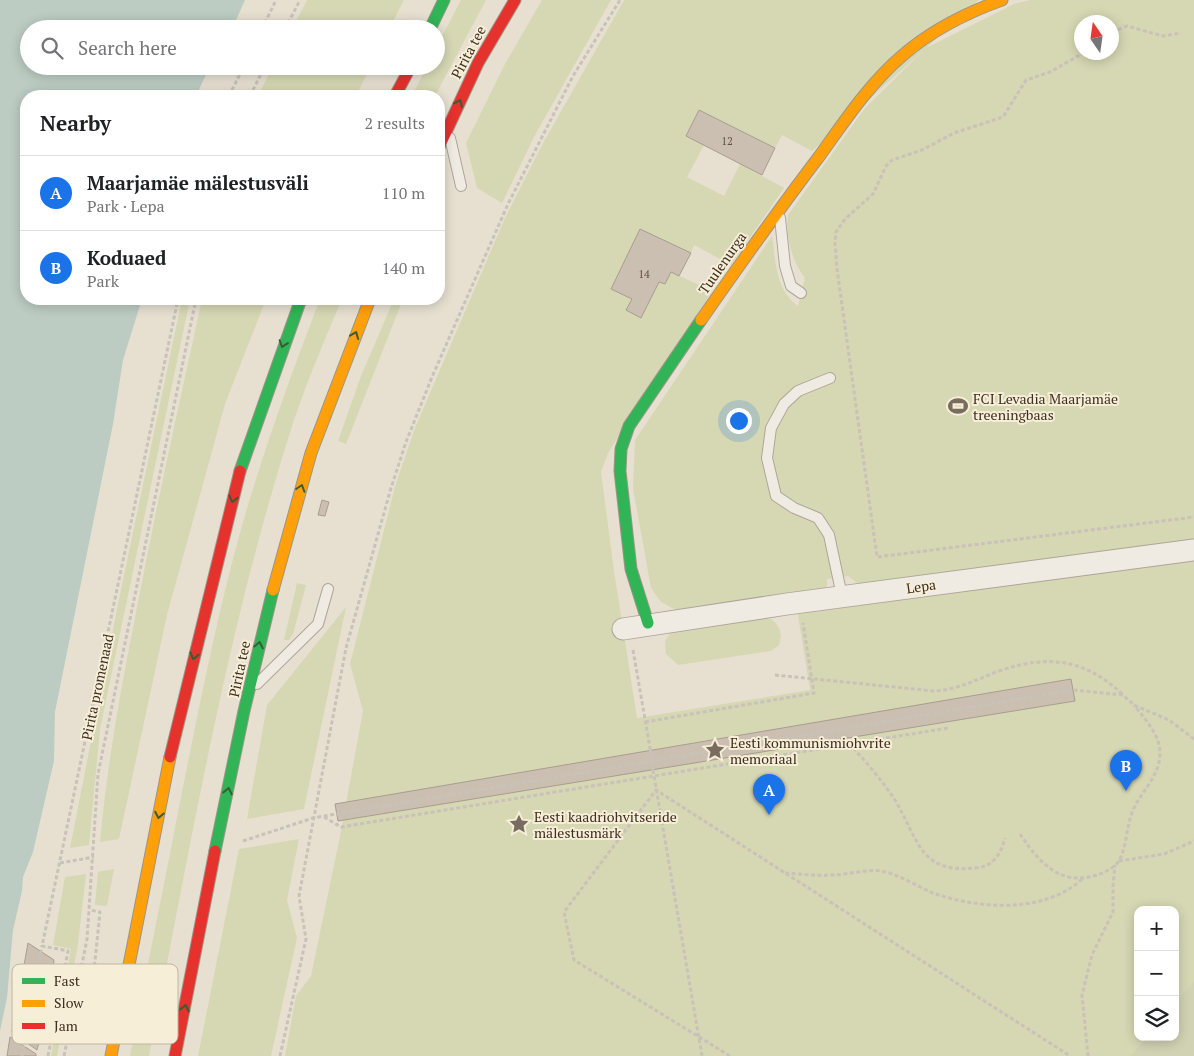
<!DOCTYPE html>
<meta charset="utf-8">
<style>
body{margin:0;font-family:"PT Serif",serif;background:#f6f6f6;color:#202124}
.controls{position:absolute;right:15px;bottom:15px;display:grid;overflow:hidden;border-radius:10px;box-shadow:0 2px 12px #0003}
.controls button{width:45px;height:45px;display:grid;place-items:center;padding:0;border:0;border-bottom:1px solid #e0e0e0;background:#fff;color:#202124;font:25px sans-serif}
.compass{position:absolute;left:1074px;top:15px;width:45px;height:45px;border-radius:50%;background:#fff;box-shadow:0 2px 12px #0003;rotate:347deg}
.you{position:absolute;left:738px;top:420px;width:18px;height:18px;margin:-12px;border:4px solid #fff;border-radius:50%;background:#1a73e8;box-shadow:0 0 0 8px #1a73e833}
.badge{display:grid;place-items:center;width:32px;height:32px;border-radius:50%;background:#1a73e8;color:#fff;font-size:16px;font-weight:700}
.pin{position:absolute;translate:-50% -41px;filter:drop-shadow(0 1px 2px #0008)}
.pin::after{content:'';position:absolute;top:26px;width:18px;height:15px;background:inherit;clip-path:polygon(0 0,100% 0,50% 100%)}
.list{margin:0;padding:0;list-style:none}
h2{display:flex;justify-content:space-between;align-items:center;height:65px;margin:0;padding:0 20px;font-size:21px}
h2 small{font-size:16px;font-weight:400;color:#757577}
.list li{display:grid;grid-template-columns:32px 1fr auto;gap:15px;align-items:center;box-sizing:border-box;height:75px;padding:0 20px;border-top:1px solid #e0e0e0}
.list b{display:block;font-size:19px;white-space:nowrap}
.list p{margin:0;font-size:16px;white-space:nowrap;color:#757577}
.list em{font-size:16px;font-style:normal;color:#757577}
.icon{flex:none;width:28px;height:28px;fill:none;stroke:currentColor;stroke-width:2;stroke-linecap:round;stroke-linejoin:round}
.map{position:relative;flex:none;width:1194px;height:1056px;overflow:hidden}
.search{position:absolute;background:#fff;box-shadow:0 2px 12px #0003;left:20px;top:20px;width:425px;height:55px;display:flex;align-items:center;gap:12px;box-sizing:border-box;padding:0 18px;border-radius:28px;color:#757577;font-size:19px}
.panel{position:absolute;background:#fff;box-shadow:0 2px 12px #0003;left:20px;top:90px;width:425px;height:215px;border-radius:20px}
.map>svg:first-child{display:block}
.green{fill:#d6d7b3;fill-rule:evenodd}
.cemetery{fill:#d1d1b3}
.water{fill:#bcccc2}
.building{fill:#cbbfb2;stroke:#a89c90}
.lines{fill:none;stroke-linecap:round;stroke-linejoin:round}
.lane-casing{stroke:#ada599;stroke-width:12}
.street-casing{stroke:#ada599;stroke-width:23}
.fast-casing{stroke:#9c958a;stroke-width:13}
.slow-casing{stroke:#9c958a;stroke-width:13}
.jam-casing{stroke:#9c958a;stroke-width:13}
.path{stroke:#c8c2b9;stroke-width:3;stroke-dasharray:4 2.5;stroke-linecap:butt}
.lane{stroke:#efebe3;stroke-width:10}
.street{stroke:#efebe3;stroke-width:21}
.fast{stroke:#30b455;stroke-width:11}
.slow{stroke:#ff9f0a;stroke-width:11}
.jam{stroke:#e5322d;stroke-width:11}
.path-bridge{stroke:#c8c2b9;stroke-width:3;stroke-dasharray:4 2.5;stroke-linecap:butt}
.oneway{stroke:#385d33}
.labels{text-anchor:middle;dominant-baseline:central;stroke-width:4;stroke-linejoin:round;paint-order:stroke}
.number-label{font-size:11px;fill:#605244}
.street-label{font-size:14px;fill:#3d2e20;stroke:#f7eed8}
.poi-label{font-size:14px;fill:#3d2e20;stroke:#f7eed8;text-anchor:start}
.key{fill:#f7eed8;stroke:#bfb4a1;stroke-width:1}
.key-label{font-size:14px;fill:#3d2e20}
</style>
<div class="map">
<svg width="1194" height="1056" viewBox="0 0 1194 1056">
<rect width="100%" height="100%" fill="#e7e0d1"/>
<path class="green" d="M307,0h97l-15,29h-97z
M461,0h25l-51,96h-23l15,-30h9v-18z
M542,0h69l-76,135 -33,68 -25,-15 -11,-45 39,-79z
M624,0h355l-167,151 -30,-16 -7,13 -76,-38 -13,26 18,9 -17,32 37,19 16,-32 44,24 -53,77 -37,-20 -3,8 -51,-24 -29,60 21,10 -6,11 15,8 18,-36 6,2 6,-12 41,19 -104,162 -7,19 13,99 23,147 173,-28 -14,-87 398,-53v506h-909l11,-60 15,-20 29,-140 23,-125 -13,-47 46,-181 19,-55 90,-210 37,-73zM1138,910h37v127h-37z
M1030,0h164v539l-333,47 -13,-10 -21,3v7l-3,4 -148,20 -15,-8 -10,-14 -18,-100 2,-48 137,-204c4,26 3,53 26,70l7,-28c-13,-16 -20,-43 -17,-63l77,-107 61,-60 88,-44zM1082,22h30v30h-30z
M273,66h98l-15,30h-98z
M182,299h8l-90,430 -11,116 -19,3 49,-249z
M202,299h64l-41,105 -58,211 -48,224 -19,3c7,-76 20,-150 35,-224 20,-107 44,-213 67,-319z
M320,299h22c-17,40 -34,80 -48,121 -67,207 -103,423 -145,636h-19c16,-85 34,-170 50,-254 19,-94 37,-188 63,-280 22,-76 49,-150 77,-223z
M394,299h9l-57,145 -8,-3 23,-65z
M297,583l9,2 -13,49 -4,6h-5z
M346,607l-42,202 -57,10 20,-114z
M758,616l13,3c9,7 12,15 8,26l-8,6 -93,14 -12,-11 -1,-13 8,-12z
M299,839l-12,61 10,38 -26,118h-73l41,-207z
M114,869l-7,37 -12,-1 3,-33z
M86,874l-8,70 -21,112h-6l20,-107 -18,-4 12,-68z"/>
<path class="cemetery" d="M1194,982v74h-63l16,-19h28v-33z"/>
<path class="water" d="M0,0h245l-13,29h-203v37h181l-14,30h-170v203h116l-19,61 -10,64 -58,288 -1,49 -21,91 -10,25 -1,14 -9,39 -6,68 -7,33z"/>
<path class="building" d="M699,110l76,38 -13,27 -76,-39z
M640,229l51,24 -12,23 -8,-4 -6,12 -6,-2 -18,36 -15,-8 6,-11 -21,-10z
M322,500l7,2 -4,14 -7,-1z
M1071,679l4,22 -737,120 -3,-17z
M28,943l26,17 -5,43 -12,47 -25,-18z
M10,1037l26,17v2h-29z"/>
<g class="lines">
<defs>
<path id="lane" d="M450,138l11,48
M780,218l5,48 6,20 10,7
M830,378l-32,13 -14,13 -13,24 -4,30 9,38 18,12 24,10 11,17 13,61
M257,684l61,-60 10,-35"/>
<path id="street" d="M623,629l164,-25 407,-54"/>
<path id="fast" d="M430,29l14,-29
M240,471l61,-172
M648,623l-17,-54 -11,-98 1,-22 8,-23 72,-106
M215,851l29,-140 29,-121"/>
<path id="slow" d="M701,320c39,-56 79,-112 120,-166 25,-35 49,-71 82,-99 29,-25 63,-42 99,-55
M273,590l38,-137 59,-154
M111,1056l59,-299"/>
<path id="jam" d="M395,96l16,-30
M439,147l39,-84 37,-63
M170,757l70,-286
M175,1056l40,-205"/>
</defs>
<use href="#lane" class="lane-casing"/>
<use href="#street" class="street-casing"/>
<use href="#fast" class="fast-casing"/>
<use href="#slow" class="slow-casing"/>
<use href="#jam" class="jam-casing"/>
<path class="path" d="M262,29l14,-29
M285,29l15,-29
M1112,32l15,-6 36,10 18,-3
M1085,52l-35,20 -24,8 -23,37 -49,16 -32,17 -30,10 -6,6 -13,28 -28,25 -9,13 -1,11 2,26 40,288 317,-40
M229,96l15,-30
M250,96l15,-30
M633,650l17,98
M775,675l159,16c24,-1 43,-12 65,-20 49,-17 87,-12 124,24
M645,722l169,-29 -11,-70
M849,743c16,18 33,37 46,57 23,38 24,74 80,68 18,-1 26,-14 30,-30
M653,770l49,286
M324,817l17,10 607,-99
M1020,834c19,28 40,53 77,41 7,-2 18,-8 22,-14 9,-17 7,-39 16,-55 9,-17 24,-31 25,-51 1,-19 -15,-36 -26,-50
M243,841l70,-23 23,-4 737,-124 50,5 11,10 35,15 25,19
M1119,861l45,-7 30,-13
M60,863l34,-6
M785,873c16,1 31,3 46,2 17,0 33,-6 50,-4 18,3 35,15 52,22 45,16 112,21 149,-14
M68,1035l13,1 12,-56 7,-68 -10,-2
M22,1056l20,-110
M48,1056l20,-105 -26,-5 136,-647
M64,1056l23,-117 11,-165 98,-475
M280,1056l26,-117 -7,-43 47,-248 45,-160 15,-46 26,-65 76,-173 65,-128 47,-76
M730,1056l-156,-96 -10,-48 92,-122 414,266
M1088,1056l-6,-61 10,-40 21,-43v-26l2,-21"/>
<use href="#lane" class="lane"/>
<use href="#street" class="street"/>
<use href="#fast" class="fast"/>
<use href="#slow" class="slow"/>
<use href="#jam" class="jam"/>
<path class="path-bridge" d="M650,748l3,22"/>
</g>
<defs><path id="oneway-chevron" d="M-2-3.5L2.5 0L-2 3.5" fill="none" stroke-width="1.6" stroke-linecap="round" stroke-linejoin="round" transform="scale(1.25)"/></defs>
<g class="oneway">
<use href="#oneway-chevron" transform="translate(459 103) rotate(-65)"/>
<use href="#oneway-chevron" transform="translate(355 335) rotate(-68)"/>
<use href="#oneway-chevron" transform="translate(283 344) rotate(109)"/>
<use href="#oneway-chevron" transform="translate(301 488) rotate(-72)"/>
<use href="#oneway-chevron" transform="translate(233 499) rotate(104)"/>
<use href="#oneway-chevron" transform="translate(259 645) rotate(-78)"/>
<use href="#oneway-chevron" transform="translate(194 656) rotate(104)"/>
<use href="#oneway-chevron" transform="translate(228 791) rotate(-78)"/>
<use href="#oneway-chevron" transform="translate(159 815) rotate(101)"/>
<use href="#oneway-chevron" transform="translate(185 1008) rotate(-79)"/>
</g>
<defs>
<symbol id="stadium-bare" viewBox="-9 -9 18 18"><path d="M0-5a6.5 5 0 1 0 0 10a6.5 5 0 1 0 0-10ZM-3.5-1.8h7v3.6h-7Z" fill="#786c5e" stroke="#f7eed8" stroke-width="2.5" paint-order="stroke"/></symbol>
<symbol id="sight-bare" viewBox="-9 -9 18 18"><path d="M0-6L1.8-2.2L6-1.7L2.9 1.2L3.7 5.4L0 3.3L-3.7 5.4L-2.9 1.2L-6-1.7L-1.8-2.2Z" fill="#786c5e" stroke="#f7eed8" stroke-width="2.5" paint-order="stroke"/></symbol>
</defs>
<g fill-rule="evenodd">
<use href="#stadium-bare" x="944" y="392" width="28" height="28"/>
<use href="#sight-bare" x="701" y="736" width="28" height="28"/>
<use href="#sight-bare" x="505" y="810" width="28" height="28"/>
</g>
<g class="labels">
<g class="number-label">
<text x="727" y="141">12</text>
<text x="644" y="274">14</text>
</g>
<g class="street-label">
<text transform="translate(468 52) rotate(-62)">Pirita tee</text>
<text transform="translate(722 263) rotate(-55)">Tuulenurga</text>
<text transform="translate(921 586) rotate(-8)">Lepa</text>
<text transform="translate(239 669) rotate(-78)">Pirita tee</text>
<text transform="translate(97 687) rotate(-78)">Pirita promenaad</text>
</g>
<g class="poi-label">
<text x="973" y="398">FCI Levadia Maarjamäe<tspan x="973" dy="16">treeningbaas</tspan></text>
<text x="730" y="742">Eesti kommunismiohvrite<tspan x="730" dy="16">memoriaal</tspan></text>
<text x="534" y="816">Eesti kaadriohvitseride<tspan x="534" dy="16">mälestusmärk</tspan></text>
</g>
</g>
<rect x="12" y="964" width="166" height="80" rx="8" class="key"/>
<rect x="22" y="978" width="23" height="6" fill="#30b455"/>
<rect x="22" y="1000" width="23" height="7" fill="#ff9f0a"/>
<rect x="22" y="1023" width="23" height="6" fill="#e5322d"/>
<g class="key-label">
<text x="54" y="986">Fast</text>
<text x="54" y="1008">Slow</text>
<text x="54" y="1031">Jam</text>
</g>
</svg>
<div class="controls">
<button>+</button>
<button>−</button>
<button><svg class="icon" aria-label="layers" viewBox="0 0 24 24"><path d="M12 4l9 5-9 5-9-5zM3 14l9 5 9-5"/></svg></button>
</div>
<svg class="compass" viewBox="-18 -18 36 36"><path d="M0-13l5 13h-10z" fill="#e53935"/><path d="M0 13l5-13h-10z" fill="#757577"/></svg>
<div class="you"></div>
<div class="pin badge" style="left:769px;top:815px">A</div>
<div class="pin badge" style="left:1126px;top:791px">B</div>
<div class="search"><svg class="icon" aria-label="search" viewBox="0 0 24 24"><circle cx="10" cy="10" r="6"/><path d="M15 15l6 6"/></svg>Search here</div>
<section class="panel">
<h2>Nearby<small>2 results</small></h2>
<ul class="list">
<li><span class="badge">A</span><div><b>Maarjamäe mälestusväli</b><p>Park · Lepa</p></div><em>110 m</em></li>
<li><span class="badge">B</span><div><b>Koduaed</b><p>Park</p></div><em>140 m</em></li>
</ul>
</section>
</div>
